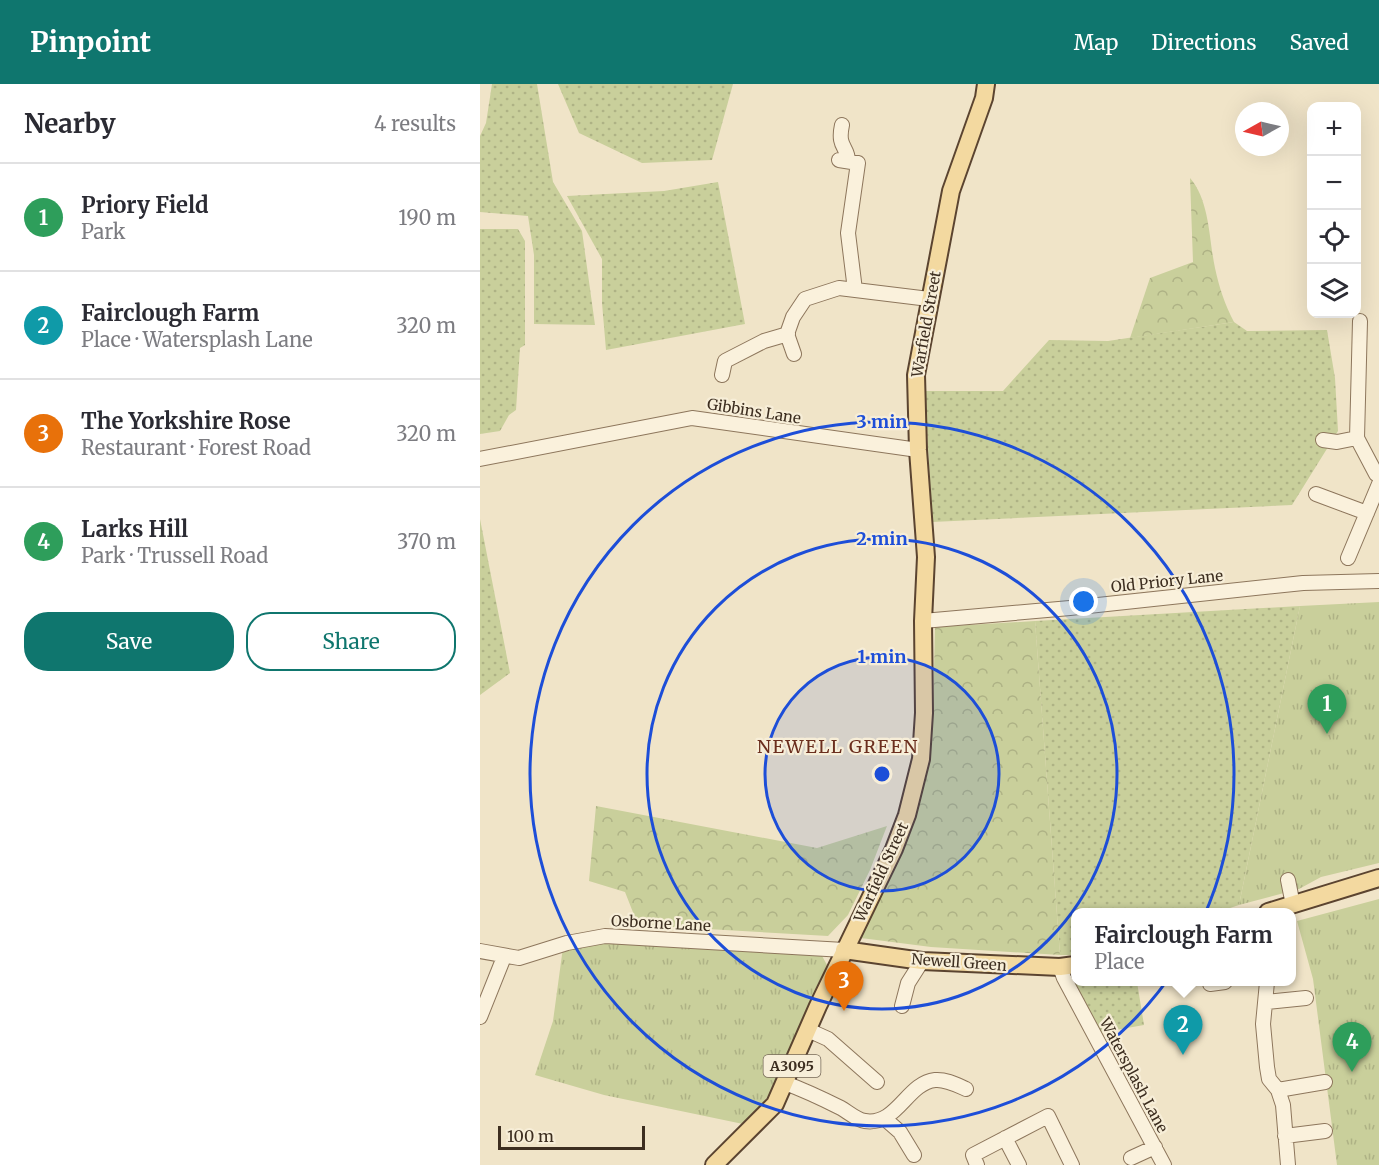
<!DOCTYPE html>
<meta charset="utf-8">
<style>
body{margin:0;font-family:Merriweather,serif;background:#f2f2f3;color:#2b2b33}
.controls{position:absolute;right:18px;top:18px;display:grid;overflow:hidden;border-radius:12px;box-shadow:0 6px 24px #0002}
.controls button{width:54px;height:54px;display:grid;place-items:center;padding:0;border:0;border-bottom:2px solid #e1e1e2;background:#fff;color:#2b2b33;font:30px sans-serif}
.compass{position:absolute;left:755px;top:18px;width:54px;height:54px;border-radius:50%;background:#fff;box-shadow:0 6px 24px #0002;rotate:262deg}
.scale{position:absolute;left:18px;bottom:15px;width:147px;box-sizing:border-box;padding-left:6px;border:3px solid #3d2e20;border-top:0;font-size:16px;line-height:21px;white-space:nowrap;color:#3d2e20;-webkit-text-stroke:4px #f7eed8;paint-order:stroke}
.you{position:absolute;left:604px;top:518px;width:21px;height:21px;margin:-15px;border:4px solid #fff;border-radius:50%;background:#1a73e8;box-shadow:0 0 0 9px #1a73e833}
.badge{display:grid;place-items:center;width:39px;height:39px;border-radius:50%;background:#0f766e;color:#fff;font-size:20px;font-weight:700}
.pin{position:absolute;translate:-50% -50px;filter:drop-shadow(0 2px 3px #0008)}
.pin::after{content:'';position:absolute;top:32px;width:21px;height:18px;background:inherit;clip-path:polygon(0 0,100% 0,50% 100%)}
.popup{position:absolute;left:591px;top:824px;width:225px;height:78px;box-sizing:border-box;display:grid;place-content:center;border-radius:12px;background:#fff;filter:drop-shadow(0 2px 4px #0005);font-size:20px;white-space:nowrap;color:#7c7c81}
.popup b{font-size:22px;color:#2b2b33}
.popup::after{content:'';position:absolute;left:50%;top:100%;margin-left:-12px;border:12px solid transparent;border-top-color:#fff}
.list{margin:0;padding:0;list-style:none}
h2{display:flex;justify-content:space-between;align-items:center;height:78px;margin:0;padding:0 24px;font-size:26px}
h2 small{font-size:20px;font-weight:400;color:#7c7c81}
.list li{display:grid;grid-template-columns:39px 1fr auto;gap:18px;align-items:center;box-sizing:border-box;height:108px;padding:0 24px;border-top:2px solid #e1e1e2}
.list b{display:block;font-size:22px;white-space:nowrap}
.list p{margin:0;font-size:20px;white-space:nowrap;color:#7c7c81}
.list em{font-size:20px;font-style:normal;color:#7c7c81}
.actions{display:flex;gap:12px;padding:18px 24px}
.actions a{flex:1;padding:14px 0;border:2px solid #0f766e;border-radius:24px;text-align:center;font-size:21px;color:#0f766e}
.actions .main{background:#0f766e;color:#fff}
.icon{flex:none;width:33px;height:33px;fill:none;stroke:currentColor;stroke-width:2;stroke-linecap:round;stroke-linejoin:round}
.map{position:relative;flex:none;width:899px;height:1081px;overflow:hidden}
header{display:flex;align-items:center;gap:36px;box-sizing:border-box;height:84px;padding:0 30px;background:#0f766e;color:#fff}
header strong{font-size:28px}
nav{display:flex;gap:33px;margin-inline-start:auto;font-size:21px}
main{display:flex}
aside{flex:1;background:#fff}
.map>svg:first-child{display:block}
.grass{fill:url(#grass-dots)}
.forest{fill:url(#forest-crowns)}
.park{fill:url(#park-tufts)}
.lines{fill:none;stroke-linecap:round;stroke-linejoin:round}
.minor-casing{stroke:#8d765c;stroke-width:16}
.major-casing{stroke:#5b4430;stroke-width:20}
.minor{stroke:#faf1dc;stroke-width:14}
.major{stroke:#f3d9a0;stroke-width:16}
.ring{fill:none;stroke:#1d4ed8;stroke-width:3}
.labels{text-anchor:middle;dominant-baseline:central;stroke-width:4.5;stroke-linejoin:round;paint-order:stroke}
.shield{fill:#f7eed8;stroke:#756857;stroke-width:1.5}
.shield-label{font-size:14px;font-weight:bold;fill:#3d2e20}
.street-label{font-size:15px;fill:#3d2e20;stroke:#f7eed8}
.quarter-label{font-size:18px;letter-spacing:1.5px;fill:#6b2e1e;stroke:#f7eed8}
.centre{fill:#1d4ed8;stroke:#f7eed8;stroke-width:3}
.ring-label{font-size:18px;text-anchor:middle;font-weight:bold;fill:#1d4ed8;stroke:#f7eed8;stroke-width:4.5;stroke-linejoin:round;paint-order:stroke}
</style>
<header>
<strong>Pinpoint</strong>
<nav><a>Map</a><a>Directions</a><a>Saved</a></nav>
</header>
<main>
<aside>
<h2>Nearby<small>4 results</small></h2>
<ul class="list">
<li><span class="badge" style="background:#2e9e5b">1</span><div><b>Priory Field</b><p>Park</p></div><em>190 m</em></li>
<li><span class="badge" style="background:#0f9aa8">2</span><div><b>Fairclough Farm</b><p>Place · Watersplash Lane</p></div><em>320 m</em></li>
<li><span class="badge" style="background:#e8710a">3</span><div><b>The Yorkshire Rose</b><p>Restaurant · Forest Road</p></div><em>320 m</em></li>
<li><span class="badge" style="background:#2e9e5b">4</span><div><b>Larks Hill</b><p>Park · Trussell Road</p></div><em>370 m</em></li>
</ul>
<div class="actions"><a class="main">Save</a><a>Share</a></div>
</aside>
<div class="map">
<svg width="899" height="1081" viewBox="0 0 899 1081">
<defs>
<pattern id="grass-dots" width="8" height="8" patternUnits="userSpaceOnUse" patternTransform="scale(1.5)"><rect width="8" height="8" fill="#c9cf9b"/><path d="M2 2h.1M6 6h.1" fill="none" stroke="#aeb285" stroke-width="1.8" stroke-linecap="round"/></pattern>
<pattern id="forest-crowns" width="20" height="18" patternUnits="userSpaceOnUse" patternTransform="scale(1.5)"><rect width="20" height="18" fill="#c9cf9b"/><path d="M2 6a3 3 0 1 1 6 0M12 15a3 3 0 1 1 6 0" fill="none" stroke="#aeb285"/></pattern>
<pattern id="park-tufts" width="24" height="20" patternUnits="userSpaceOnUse" patternTransform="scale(1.5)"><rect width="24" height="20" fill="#c9cf9b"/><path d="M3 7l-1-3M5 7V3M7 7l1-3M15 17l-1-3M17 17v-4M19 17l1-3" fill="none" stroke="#aeb285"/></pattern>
</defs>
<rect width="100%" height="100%" fill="#f0e4c8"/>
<path class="grass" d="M12,0h45l16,98 29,49 13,94 -61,-1v-69l-6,-39 -48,-4v-76l6,-13z
M78,0h175l-21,76 -70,3 -63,-30z
M238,98l27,142 -139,26 -4,-47v-44l-35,-63 97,-5z
M0,145h38l7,12v104l-5,3 -4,62 -7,5 -9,16 -20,3z
M754,238l13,9 80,-1 8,48 3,53 -46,74 -360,17 -7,-131h78l46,-51 59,1z
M0,435l30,154 -30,22z
M820,522l-61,299 -21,7h-143v43h-15l-25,-334z
M595,888v10h62l7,43 -45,8 -32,-60z"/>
<path class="forest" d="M710,94c20,23 19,62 25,90 4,19 10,37 19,54l-104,16 20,-60 43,-16z
M555,537l25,334 -129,-8 -70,-9 22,-50 45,-125 5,-47 2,-89z
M116,722l221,42 70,-22 -17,44 -22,45 -20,21 -190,-11 -13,-33 -36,-11z"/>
<path class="park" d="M899,518v261l-58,14 -22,12 -60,16 61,-299z
M899,815v266h-42l-24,-186 -16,-58z
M84,856l257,14 6,11 -57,129 -27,30 -139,-29 -69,-20 18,-54z"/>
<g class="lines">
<defs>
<path id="minor" d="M362,41c-5,23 6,21 6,36
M359,76l19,3 -10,70 7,57
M880,237l-3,117 19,36 3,2
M314,270l-7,-20 6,-17 12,-18 34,-11 90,11
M242,291l3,-14 39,-20 24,-7
M843,356l14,2 20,-4
M0,375l212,-41 226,32
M836,410l51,19
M868,474l31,-74
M443,537l147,-13 233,-25 76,-2
M808,796l5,25
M0,867l39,7 48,-15 38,-7 239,14
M580,883l4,11 100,187
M787,898l-4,42 4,43 2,12 9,11 5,15 5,60
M730,900l15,-2
M786,918l40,-4
M422,922l6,-23 14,-22
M0,933l24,-60
M328,946l20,9 49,43
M305,999c19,7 38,16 56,25 7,4 16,12 24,13 32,5 42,-38 70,-41 11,-1 22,5 31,9
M798,1006l47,-8
M404,1034l16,14 14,23
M805,1052l40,-5
M525,1054l14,27
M651,1074l24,-11
M497,1081l-4,-10 75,-39 24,49"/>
<path id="major" d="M788,828l111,-34
M364,866l78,11 138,6 15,-2
M234,1081l61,-61 43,-98 76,-157 13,-34 14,-56 3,-46 -1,-92 3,-64 -8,-107 -2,-75 35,-184 33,-93 2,-14"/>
</defs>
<use href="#minor" class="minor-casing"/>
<use href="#major" class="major-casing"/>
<use href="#minor" class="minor"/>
<use href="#major" class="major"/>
</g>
<circle cx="402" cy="690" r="117" fill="#1d4ed8" fill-opacity=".12"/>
<g class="ring">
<circle cx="402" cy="690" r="117"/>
<circle cx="402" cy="690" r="235"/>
<circle cx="402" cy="690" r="352"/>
</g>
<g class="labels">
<rect class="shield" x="283.5" y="971" width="57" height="22" rx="4.5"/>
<g class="shield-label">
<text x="312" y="982">A3095</text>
</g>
<g class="street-label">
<text transform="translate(446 240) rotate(-80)">Warfield Street</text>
<text transform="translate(274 327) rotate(9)">Gibbins Lane</text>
<text transform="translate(687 497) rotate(-6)">Old Priory Lane</text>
<text transform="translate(401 788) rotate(-65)">Warfield Street</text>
<text transform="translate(181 839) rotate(3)">Osborne Lane</text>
<text transform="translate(479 878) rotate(4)">Newell Green</text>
<text transform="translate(654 991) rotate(62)">Watersplash Lane</text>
</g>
<g class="quarter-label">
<text x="358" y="662">NEWELL GREEN</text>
</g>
</g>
<circle cx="402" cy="690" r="9" class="centre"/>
<g class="ring-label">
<text x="402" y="344">3 min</text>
<text x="402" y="461">2 min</text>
<text x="402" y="579">1 min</text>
</g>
</svg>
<div class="controls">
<button>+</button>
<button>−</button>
<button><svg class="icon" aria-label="locate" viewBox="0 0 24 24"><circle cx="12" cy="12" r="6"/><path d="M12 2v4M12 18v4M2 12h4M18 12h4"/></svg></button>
<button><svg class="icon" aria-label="layers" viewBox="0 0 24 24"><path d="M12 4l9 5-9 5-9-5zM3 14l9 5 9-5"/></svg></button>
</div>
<svg class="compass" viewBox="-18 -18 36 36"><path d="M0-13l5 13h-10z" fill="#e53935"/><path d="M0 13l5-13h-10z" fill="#7c7c81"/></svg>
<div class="scale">100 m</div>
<div class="you"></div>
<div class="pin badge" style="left:847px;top:650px;background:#2e9e5b">1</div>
<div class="pin badge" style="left:703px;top:971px;background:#0f9aa8">2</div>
<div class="popup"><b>Fairclough Farm</b>Place</div>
<div class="pin badge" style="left:364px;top:927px;background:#e8710a">3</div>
<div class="pin badge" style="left:872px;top:988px;background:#2e9e5b">4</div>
</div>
</main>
